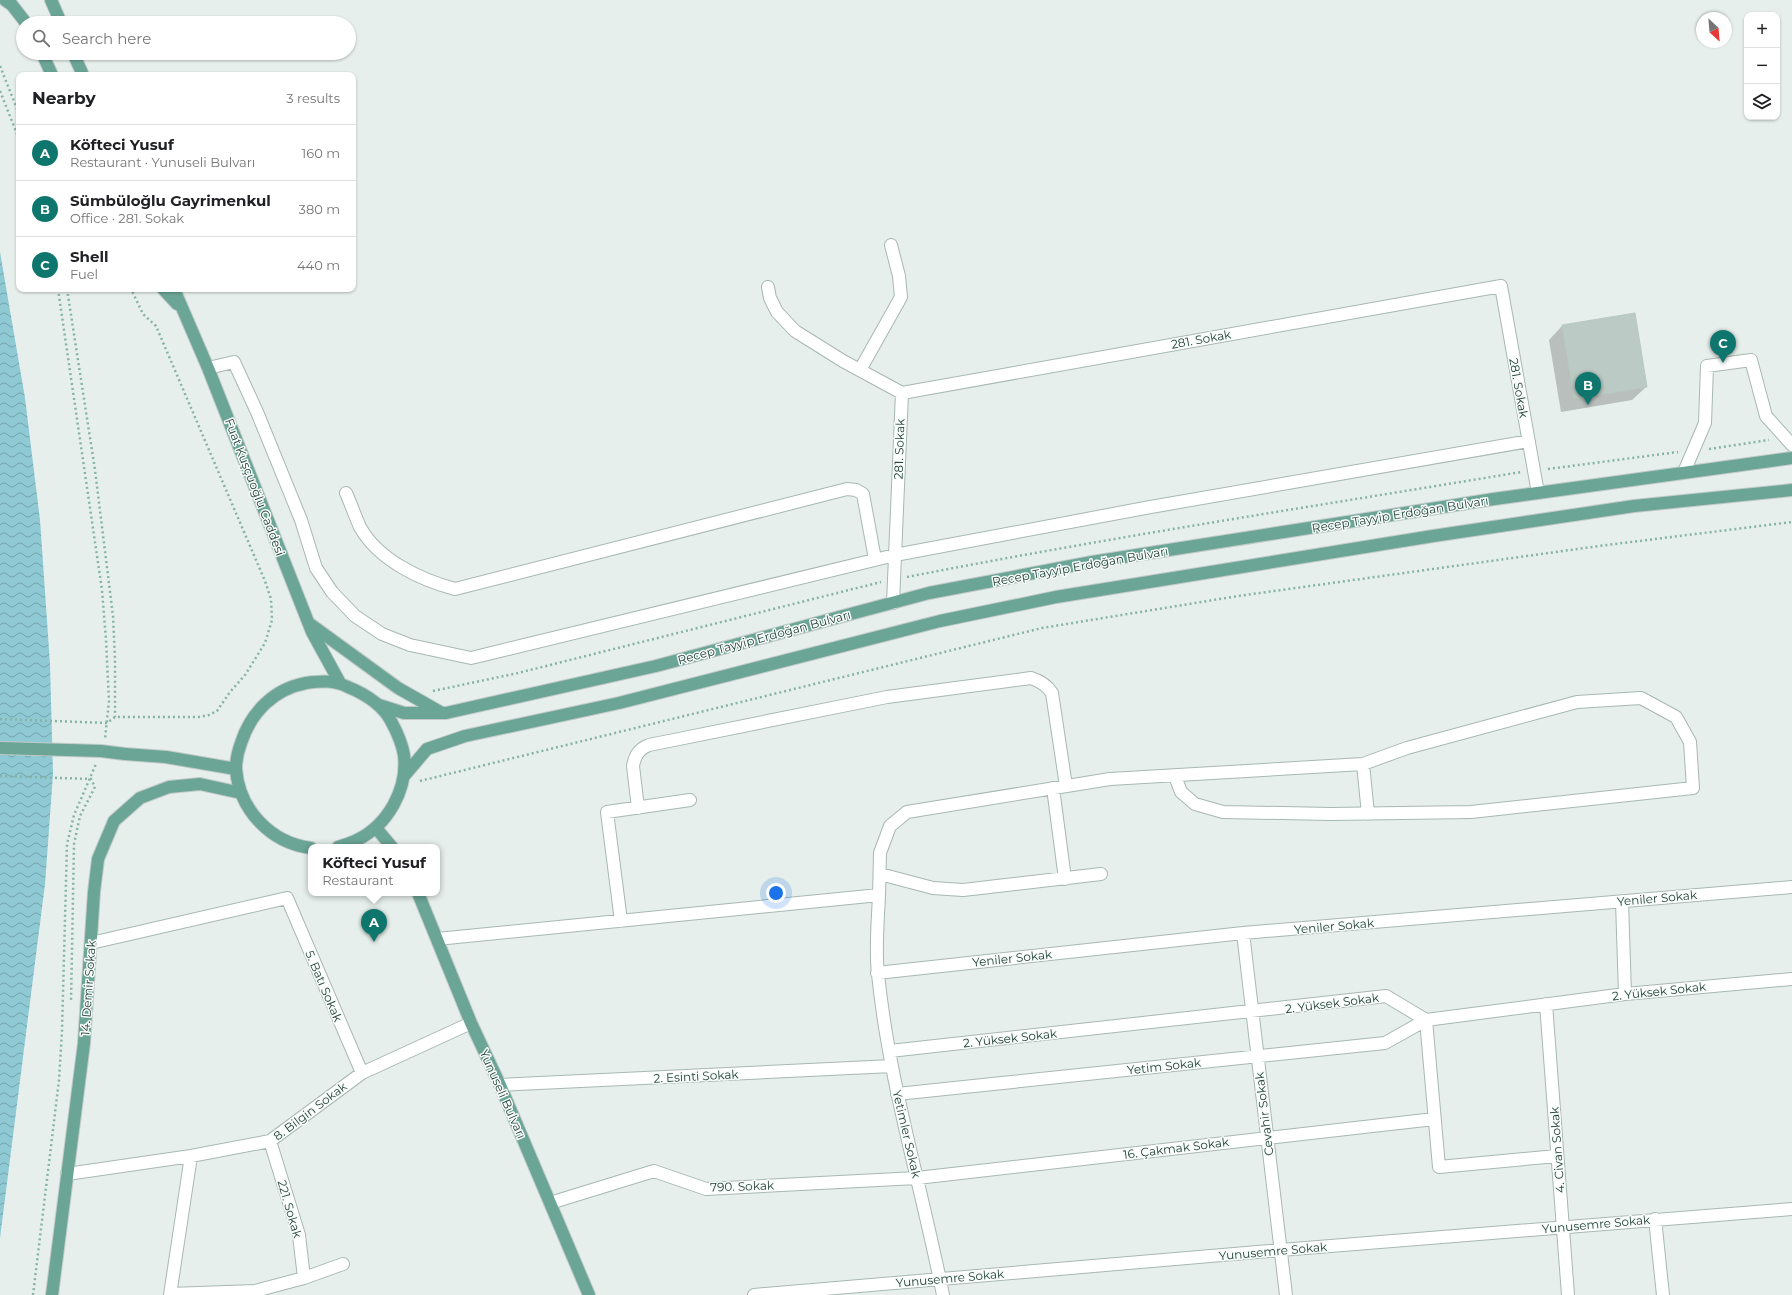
<!DOCTYPE html>
<meta charset="utf-8">
<style>
body{margin:0;font-family:Montserrat,sans-serif;background:#f6f6f6;color:#202124}
.controls{position:absolute;right:12px;top:12px;display:grid;overflow:hidden;border-radius:8px;box-shadow:0 1px 3px #0004}
.controls button{width:36px;height:36px;display:grid;place-items:center;padding:0;border:0;border-bottom:1px solid #e0e0e0;background:#fff;color:#202124;font:20px sans-serif}
.compass{position:absolute;left:1696px;top:12px;width:36px;height:36px;border-radius:50%;background:#fff;box-shadow:0 1px 3px #0004;rotate:154deg}
.you{position:absolute;left:776px;top:893px;width:14px;height:14px;margin:-10px;border:3px solid #fff;border-radius:50%;background:#1a73e8;box-shadow:0 0 0 6px #1a73e833}
.badge{display:grid;place-items:center;width:26px;height:26px;border-radius:50%;background:#0f766e;color:#fff;font-size:13px;font-weight:700}
.pin{position:absolute;translate:-50% -33px;filter:drop-shadow(0 1px 2px #0008)}
.pin::after{content:'';position:absolute;top:21px;width:14px;height:12px;background:inherit;clip-path:polygon(0 0,100% 0,50% 100%)}
.popup{position:absolute;left:308px;top:844px;width:132px;height:52px;box-sizing:border-box;display:grid;place-content:center;border-radius:8px;background:#fff;filter:drop-shadow(0 1px 3px #0005);font-size:13px;white-space:nowrap;color:#757577}
.popup b{font-size:15px;color:#202124}
.popup::after{content:'';position:absolute;left:50%;top:100%;margin-left:-8px;border:8px solid transparent;border-top-color:#fff}
.list{margin:0;padding:0;list-style:none}
h2{display:flex;justify-content:space-between;align-items:center;height:52px;margin:0;padding:0 16px;font-size:17px}
h2 small{font-size:13px;font-weight:400;color:#757577}
.list li{display:grid;grid-template-columns:26px 1fr auto;gap:12px;align-items:center;box-sizing:border-box;height:56px;padding:0 16px;border-top:1px solid #e0e0e0}
.list b{display:block;font-size:15px;white-space:nowrap}
.list p{margin:0;font-size:13px;white-space:nowrap;color:#757577}
.list em{font-size:13px;font-style:normal;color:#757577}
.icon{flex:none;width:22px;height:22px;fill:none;stroke:currentColor;stroke-width:2;stroke-linecap:round;stroke-linejoin:round}
.map{position:relative;flex:none;width:1792px;height:1295px;overflow:hidden}
.search{position:absolute;background:#fff;box-shadow:0 1px 3px #0004;left:16px;top:16px;width:340px;height:44px;display:flex;align-items:center;gap:10px;box-sizing:border-box;padding:0 14px;border-radius:22px;color:#757577;font-size:15px}
.panel{position:absolute;background:#fff;box-shadow:0 1px 3px #0004;left:16px;top:72px;width:340px;height:220px;border-radius:8px}
.map>svg:first-child{display:block}
.water{fill:url(#water-waves)}
.shadow{fill:#0003}
.building{fill:#bbcac4;stroke:#b8c9c2}
.lines{fill:none;stroke-linecap:round;stroke-linejoin:round}
.minor-casing{stroke:#a8b8b2;stroke-width:14}
.major-casing{stroke:#c2cac8;stroke-width:14}
.path{stroke:#86b3a5;stroke-width:2.5;stroke-dasharray:2 3;stroke-linecap:butt}
.minor{stroke:#fff;stroke-width:12}
.major{stroke:#6aa596;stroke-width:12}
.major-bridge-casing{stroke:#c2cac8;stroke-width:14;stroke-linecap:butt}
.major-bridge{stroke:#6aa596;stroke-width:12}
.labels{text-anchor:middle;dominant-baseline:central;stroke-width:3;stroke-linejoin:round;paint-order:stroke}
.street-label{font-size:12px;fill:#24423a;stroke:#f7fbf9}
</style>
<div class="map">
<svg width="1792" height="1295" viewBox="0 0 1792 1295">
<defs>
<pattern id="water-waves" width="16" height="10" patternUnits="userSpaceOnUse"><rect width="16" height="10" fill="#8ec9d4"/><path d="M0 5q4-4 8 0t8 0" fill="none" stroke="#74a5ad"/></pattern>
</defs>
<rect width="100%" height="100%" fill="#e6efeb"/>
<path class="water" d="M0,252l25,146 15,122 10,144 3,110 -8,110 -45,354z"/>
<path class="shadow" d="M1562,326l84,61 -14,13 -71,12 -12,-72z"/>
<path class="building" d="M1635,313l12,74 -73,12 -12,-74z"/>
<g class="lines">
<defs>
<path id="minor" d="M768,287l2,11 7,14 18,19 48,30 59,32
M208,368l26,-6 23,50 44,108 15,48 16,24 23,24 27,18 28,11 61,13 424,-103 250,-47 384,-67
M860,370l41,-73 -2,-21 -8,-31
M1684,472l21,-49 2,-57 44,-6 15,56 26,29
M346,493c5,11 9,23 14,34 18,33 61,53 95,62l392,-100 9,1 7,4 12,65
M893,603l9,-210 599,-107 37,207
M1363,764l5,50
M1053,788l12,91
M638,808l-5,-42c2,-11 6,-17 16,-21l238,-48 144,-19c9,3 16,7 21,15l14,93
M880,874l53,14 30,2 138,-16
M879,895l1,-42 10,-27 17,-14 203,-33 253,-15 44,-16 170,-46 64,-4 35,19 14,25 3,46 -222,24 -140,2 -108,-2 -28,-8 -14,-12 -6,-16
M1622,901l3,93
M621,921l-14,-109 83,-12
M1243,933l43,362
M437,939l442,-44c-1,26 -4,53 -1,79 11,109 44,214 65,321
M91,943l196,-45 75,175
M877,973l366,-40 549,-46
M1546,1004l22,291
M890,1051l496,-55 40,24 199,-26 167,-15
M500,1085l392,-19
M897,1094l488,-51 41,-23 13,147 118,-11
M270,1141l29,94 5,43
M67,1174l124,-18 79,-15 92,-68 109,-50
M550,1203l104,-32 52,18 211,-11 517,-59
M1655,1219l8,76
M170,1294l85,-3 49,-13 39,-14
M170,1295l21,-139
M754,1295l527,-45 511,-41"/>
<path id="major" d="M5,0l7,5 14,18
M51,0l10,23
M42,53l10,22
M73,53l10,22
M163,289l14,15
M174,289l34,79 104,264 28,51
M310,624l88,64 44,25
M379,705l25,8h42l210,-47 273,-73 163,-31 402,-63 298,-41
M125,754l41,3 70,12
M404,776l23,-27 38,-13 154,-33 321,-82 116,-24 377,-61 201,-30 158,-16
M376,828l16,19
M311,848c-40,-5 -72,-38 -75,-79 0,-9 2,-18 5,-26 10,-31 33,-54 65,-60 15,-2 28,-3 42,4 17,7 34,17 43,34 6,11 11,22 13,34 4,34 -16,70 -47,85 -6,3 -13,5 -19,7
M418,893l53,130 29,62 89,210
M52,1295l32,-252 10,-151 4,-33 16,-38 26,-23 29,-11 31,-3 41,9"/>
</defs>
<use href="#minor" class="minor-casing"/>
<use href="#major" class="major-casing"/>
<path class="path" d="M19,36l4,8
M0,66l19,48
M0,91l19,48
M58,289l44,301 4,50 3,61 -4,38
M67,289l28,181 18,146 2,44v57
M1709,449l60,-9
M1548,469l130,-17
M907,577c204,-40 409,-71 614,-105
M433,691l85,-18 363,-91
M0,719l107,4 8,-6h84l10,-2 8,-4 13,-19 15,-17 20,-32 7,-23 -1,-21 -6,-18 -109,-255 -13,-12 -12,-25
M0,776l91,3 4,8 -15,29 -6,28 -3,158
M420,781l622,-153 196,-32 361,-50 193,-24
M33,1295l26,-215 3,-49 5,-187 7,-29 22,-51"/>
<use href="#minor" class="minor"/>
<use href="#major" class="major"/>
<defs>
<path id="major-bridge" d="M0,748l101,3 24,3"/>
</defs>
<use href="#major-bridge" class="major-bridge-casing"/>
<use href="#major-bridge" class="major-bridge"/>
</g>
<g class="labels">
<g class="street-label">
<text transform="translate(1201 339) rotate(-10)">281. Sokak</text>
<text transform="translate(1519 388) rotate(80)">281. Sokak</text>
<text transform="translate(899 449) rotate(-88)">281. Sokak</text>
<text transform="translate(255 487) rotate(69)">Fuat Kuşçuoğlu Caddesi</text>
<text transform="translate(1400 514) rotate(-9)">Recep Tayyip Erdoğan Bulvarı</text>
<text transform="translate(1080 566) rotate(-10)">Recep Tayyip Erdoğan Bulvarı</text>
<text transform="translate(764 637) rotate(-15)">Recep Tayyip Erdoğan Bulvarı</text>
<text transform="translate(1657 898) rotate(-5)">Yeniler Sokak</text>
<text transform="translate(1334 926) rotate(-5)">Yeniler Sokak</text>
<text transform="translate(1012 958) rotate(-6)">Yeniler Sokak</text>
<text transform="translate(324 986) rotate(67)">5. Batı Sokak</text>
<text transform="translate(88 988) rotate(-86)">14. Demir Sokak</text>
<text transform="translate(1659 991) rotate(-6)">2. Yüksek Sokak</text>
<text transform="translate(1332 1003) rotate(-7)">2. Yüksek Sokak</text>
<text transform="translate(1010 1038) rotate(-6)">2. Yüksek Sokak</text>
<text transform="translate(1164 1066) rotate(-6)">Yetim Sokak</text>
<text transform="translate(696 1076) rotate(-3)">2. Esinti Sokak</text>
<text transform="translate(503 1094) rotate(66)">Yunuseli Bulvarı</text>
<text transform="translate(310 1111) rotate(-37)">8. Bilgin Sokak</text>
<text transform="translate(1264 1114) rotate(-97)">Cevahir Sokak</text>
<text transform="translate(907 1134) rotate(77)">Yetimler Sokak</text>
<text transform="translate(1176 1148) rotate(-7)">16. Çakmak Sokak</text>
<text transform="translate(1557 1150) rotate(-94)">4. Civan Sokak</text>
<text transform="translate(742 1186) rotate(-2)">790. Sokak</text>
<text transform="translate(290 1209) rotate(74)">221. Sokak</text>
<text transform="translate(1596 1224) rotate(-5)">Yunusemre Sokak</text>
<text transform="translate(1273 1251) rotate(-5)">Yunusemre Sokak</text>
<text transform="translate(950 1278) rotate(-5)">Yunusemre Sokak</text>
</g>
</g>
</svg>
<div class="controls">
<button>+</button>
<button>−</button>
<button><svg class="icon" aria-label="layers" viewBox="0 0 24 24"><path d="M12 4l9 5-9 5-9-5zM3 14l9 5 9-5"/></svg></button>
</div>
<svg class="compass" viewBox="-18 -18 36 36"><path d="M0-13l5 13h-10z" fill="#e53935"/><path d="M0 13l5-13h-10z" fill="#757577"/></svg>
<div class="you"></div>
<div class="pin badge" style="left:374px;top:942px">A</div>
<div class="popup"><b>Köfteci Yusuf</b>Restaurant</div>
<div class="pin badge" style="left:1588px;top:405px">B</div>
<div class="pin badge" style="left:1723px;top:363px">C</div>
<div class="search"><svg class="icon" aria-label="search" viewBox="0 0 24 24"><circle cx="10" cy="10" r="6"/><path d="M15 15l6 6"/></svg>Search here</div>
<section class="panel">
<h2>Nearby<small>3 results</small></h2>
<ul class="list">
<li><span class="badge">A</span><div><b>Köfteci Yusuf</b><p>Restaurant · Yunuseli Bulvarı</p></div><em>160 m</em></li>
<li><span class="badge">B</span><div><b>Sümbüloğlu Gayrimenkul</b><p>Office · 281. Sokak</p></div><em>380 m</em></li>
<li><span class="badge">C</span><div><b>Shell</b><p>Fuel</p></div><em>440 m</em></li>
</ul>
</section>
</div>
